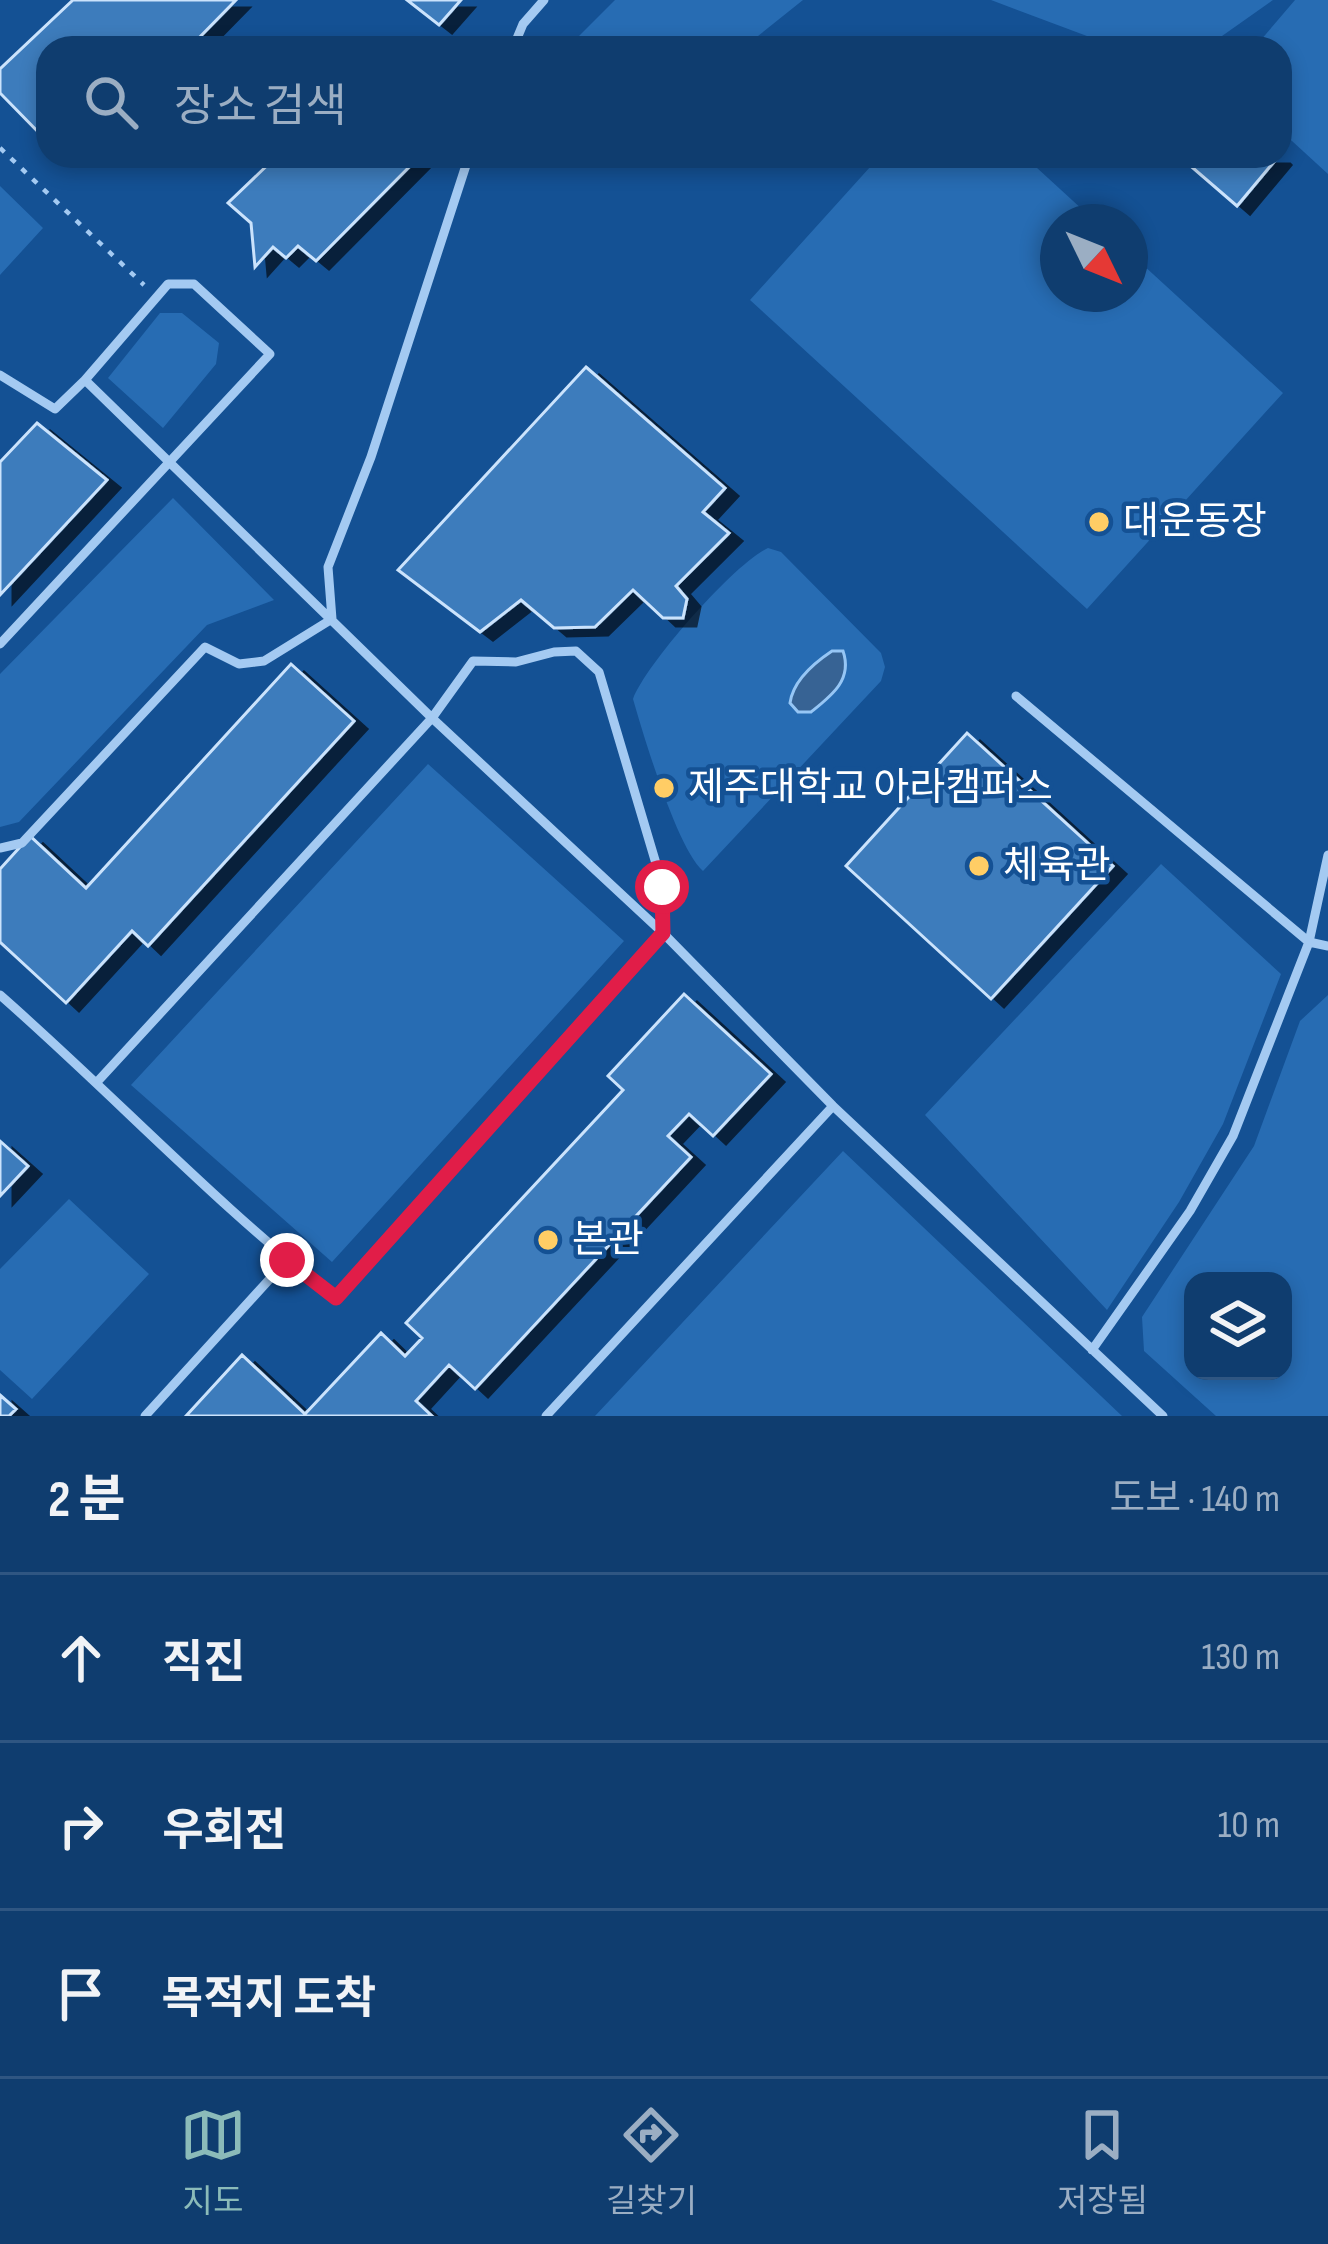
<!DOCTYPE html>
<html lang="ko">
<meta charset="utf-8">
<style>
body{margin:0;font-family:"Sofia Sans Condensed","Noto Sans KR",sans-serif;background:#184474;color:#f1f3f6}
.controls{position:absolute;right:36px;bottom:36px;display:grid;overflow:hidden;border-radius:24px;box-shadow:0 6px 18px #0003}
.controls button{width:108px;height:108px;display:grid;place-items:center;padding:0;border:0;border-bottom:3px solid #2f5682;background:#0f3d6f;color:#f1f3f6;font:60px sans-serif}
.compass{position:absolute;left:1040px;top:204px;width:108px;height:108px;border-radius:50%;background:#0f3d6f;box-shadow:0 6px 18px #0003;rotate:133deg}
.stop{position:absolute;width:36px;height:36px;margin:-27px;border:9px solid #e11d48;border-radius:50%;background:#fff}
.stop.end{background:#e11d48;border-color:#fff;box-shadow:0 3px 12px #0008}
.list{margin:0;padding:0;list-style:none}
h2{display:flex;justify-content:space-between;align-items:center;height:156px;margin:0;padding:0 48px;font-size:51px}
h2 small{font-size:39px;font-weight:400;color:#9baec3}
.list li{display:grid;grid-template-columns:78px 1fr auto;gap:36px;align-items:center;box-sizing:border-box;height:168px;padding:0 48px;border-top:3px solid #2f5682}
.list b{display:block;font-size:45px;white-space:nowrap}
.list em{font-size:39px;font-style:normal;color:#9baec3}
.icon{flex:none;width:66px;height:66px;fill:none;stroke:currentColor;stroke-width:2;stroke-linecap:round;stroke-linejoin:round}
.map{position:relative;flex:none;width:1328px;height:1416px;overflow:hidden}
.search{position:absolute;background:#0f3d6f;box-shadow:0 6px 18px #0003;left:36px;right:36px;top:36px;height:132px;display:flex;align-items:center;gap:30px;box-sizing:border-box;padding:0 42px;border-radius:36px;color:#9baec3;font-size:45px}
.sheet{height:660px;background:#0f3d6f}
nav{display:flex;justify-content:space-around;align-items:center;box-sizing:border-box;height:168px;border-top:3px solid #2f5682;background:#0f3d6f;font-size:33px;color:#9baec3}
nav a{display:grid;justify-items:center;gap:6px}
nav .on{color:#8bbbb9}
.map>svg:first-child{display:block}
.green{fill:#276cb3;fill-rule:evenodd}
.water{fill:#376394;stroke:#96c6f5;stroke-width:3}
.building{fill:#3d7bbc;stroke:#cbe3fc;stroke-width:3;filter:url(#shadow)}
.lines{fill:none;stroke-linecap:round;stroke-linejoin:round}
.path{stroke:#a4caf2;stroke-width:4.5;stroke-dasharray:6 9;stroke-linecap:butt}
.service{stroke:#a4caf2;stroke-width:9}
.route{stroke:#e11d48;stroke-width:15}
.poi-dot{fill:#ffcd65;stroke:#145194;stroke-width:4.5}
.labels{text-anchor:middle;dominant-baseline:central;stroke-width:9;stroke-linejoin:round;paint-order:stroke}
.poi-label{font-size:39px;fill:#fff;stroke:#145194;text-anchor:start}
</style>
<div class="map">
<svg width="1328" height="1416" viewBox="0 0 1328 1416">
<defs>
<filter id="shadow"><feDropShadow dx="13" dy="8" stdDeviation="0" flood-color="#0009"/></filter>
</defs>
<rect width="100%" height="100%" fill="#145194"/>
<path class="green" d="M615,0h188l-60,48h-169l-2,-5z
M991,0h282l-68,48h-86z
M1295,0h33v174l-48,-44v-82h-26z
M880,156h144l72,66h-38v72h72v-41l153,140 -196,216 -337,-309z
M0,186l43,42 -43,47z
M160,313h22l37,30 -3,21 -53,64 -55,-50z
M173,498l101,102 -67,25 -188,197 -19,5v-153z
M768,548l13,4 100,101 4,14 -4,14 -178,190c-26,-23 -59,-134 -70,-172 14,-36 101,-135 135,-151z
M428,764l196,177 -292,321 -201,-177z
M1161,864l120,110 -58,150 -44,78 -72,108 -182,-195z
M1328,995v421h-112l-72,-65 -2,-34 112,-171 46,-125zM1193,1281h90v90h-90z
M843,1151l279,265h-527z
M69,1199l80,75 -117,125 -32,-29v-101z"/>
<path class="water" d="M832,651h11c10,29 -12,45 -32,61h-13l-8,-9c3,-22 24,-40 42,-52z"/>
<path class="building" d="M73,0h163l-47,48h-141v94l-48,-49v-24z
M407,0h54l-22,25z
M277,156h143l-104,105 -18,-15 -12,12 -13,-11 -18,20 -4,-44 -23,-20z
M1179,156h98l1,1 -41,49z
M586,367l139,121 -22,24 26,21 -53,53 11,13 -4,19h-20l-30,-28 -38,37 -41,1 -33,-28 -41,32 -82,-62z
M37,423l70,57 -107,115v-133z
M291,664l63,57 -206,225 -16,-15 -66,72 -66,-61v-73l30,-33 56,52z
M967,733l146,133 -122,133 -145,-133z
M684,994l87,80 -58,62 -24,-22 -21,22 23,21 -216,232 -26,-24 -33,36 16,15h-246l56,-61 63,59 76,-81 24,23 17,-18 -16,-15 217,-233 -15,-14z
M0,1141l28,25 -28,30z
M0,1395l16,14 -7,7h-9z"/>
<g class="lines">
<path class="path" d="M0,148l144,137"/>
<path class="service" d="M513,48l10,-24 21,-24
M0,375l55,34 30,-29 347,338 231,215 170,173 330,310
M332,619l-4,-52 43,-110 98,-301
M0,644l270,-290 -76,-70h-26l-83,96
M1016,696l293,246 19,4
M0,848l22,-5 183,-196 34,17 25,-3 68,-42
M0,995c113,99 217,211 336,303l327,-365v-46l-64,-215 -23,-21 -22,1 -38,10 -43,-1 -41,57 -334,363
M1092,1350l98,-139 43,-75 76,-194 19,-87
M145,1416l142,-156
M546,1416l287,-310"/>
</g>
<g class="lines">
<path class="route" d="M287,1260l49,38 327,-365 -1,-46"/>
</g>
<g class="poi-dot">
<circle cx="1099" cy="522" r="12"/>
<circle cx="664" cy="788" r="12"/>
<circle cx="979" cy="866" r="12"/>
<circle cx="548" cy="1240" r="12"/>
</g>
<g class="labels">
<g class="poi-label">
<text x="1123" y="522">대운동장</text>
<text x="688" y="788">제주대학교 아라캠퍼스</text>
<text x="1003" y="866">체육관</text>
<text x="572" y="1240">본관</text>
</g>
</g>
</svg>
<div class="controls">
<button><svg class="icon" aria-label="layers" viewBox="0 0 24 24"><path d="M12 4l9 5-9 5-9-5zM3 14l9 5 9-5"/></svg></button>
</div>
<svg class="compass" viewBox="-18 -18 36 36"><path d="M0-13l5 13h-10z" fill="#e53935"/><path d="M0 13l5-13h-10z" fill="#9baec3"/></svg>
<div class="stop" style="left:662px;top:887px"></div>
<div class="stop end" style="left:287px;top:1260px"></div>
<div class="search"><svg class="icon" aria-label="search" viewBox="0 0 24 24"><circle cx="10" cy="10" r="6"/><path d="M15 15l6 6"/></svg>장소 검색</div>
</div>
<section class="sheet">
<h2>2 분<small>도보 · 140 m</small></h2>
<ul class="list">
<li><svg class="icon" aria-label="ahead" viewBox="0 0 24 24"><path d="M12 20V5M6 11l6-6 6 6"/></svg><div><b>직진</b></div><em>130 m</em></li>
<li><svg class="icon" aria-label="right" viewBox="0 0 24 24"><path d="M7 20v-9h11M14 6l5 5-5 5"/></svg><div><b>우회전</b></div><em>10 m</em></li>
<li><svg class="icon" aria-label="arrive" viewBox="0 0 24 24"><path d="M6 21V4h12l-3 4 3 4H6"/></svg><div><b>목적지 도착</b></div></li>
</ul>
</section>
<nav>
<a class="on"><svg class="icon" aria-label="map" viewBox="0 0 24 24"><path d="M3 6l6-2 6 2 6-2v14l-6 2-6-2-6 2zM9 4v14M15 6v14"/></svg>지도</a>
<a><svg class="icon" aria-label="directions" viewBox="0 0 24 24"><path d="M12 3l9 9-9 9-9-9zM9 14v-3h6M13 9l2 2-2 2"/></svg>길찾기</a>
<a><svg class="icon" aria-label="saved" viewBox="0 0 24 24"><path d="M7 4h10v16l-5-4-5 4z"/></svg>저장됨</a>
</nav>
